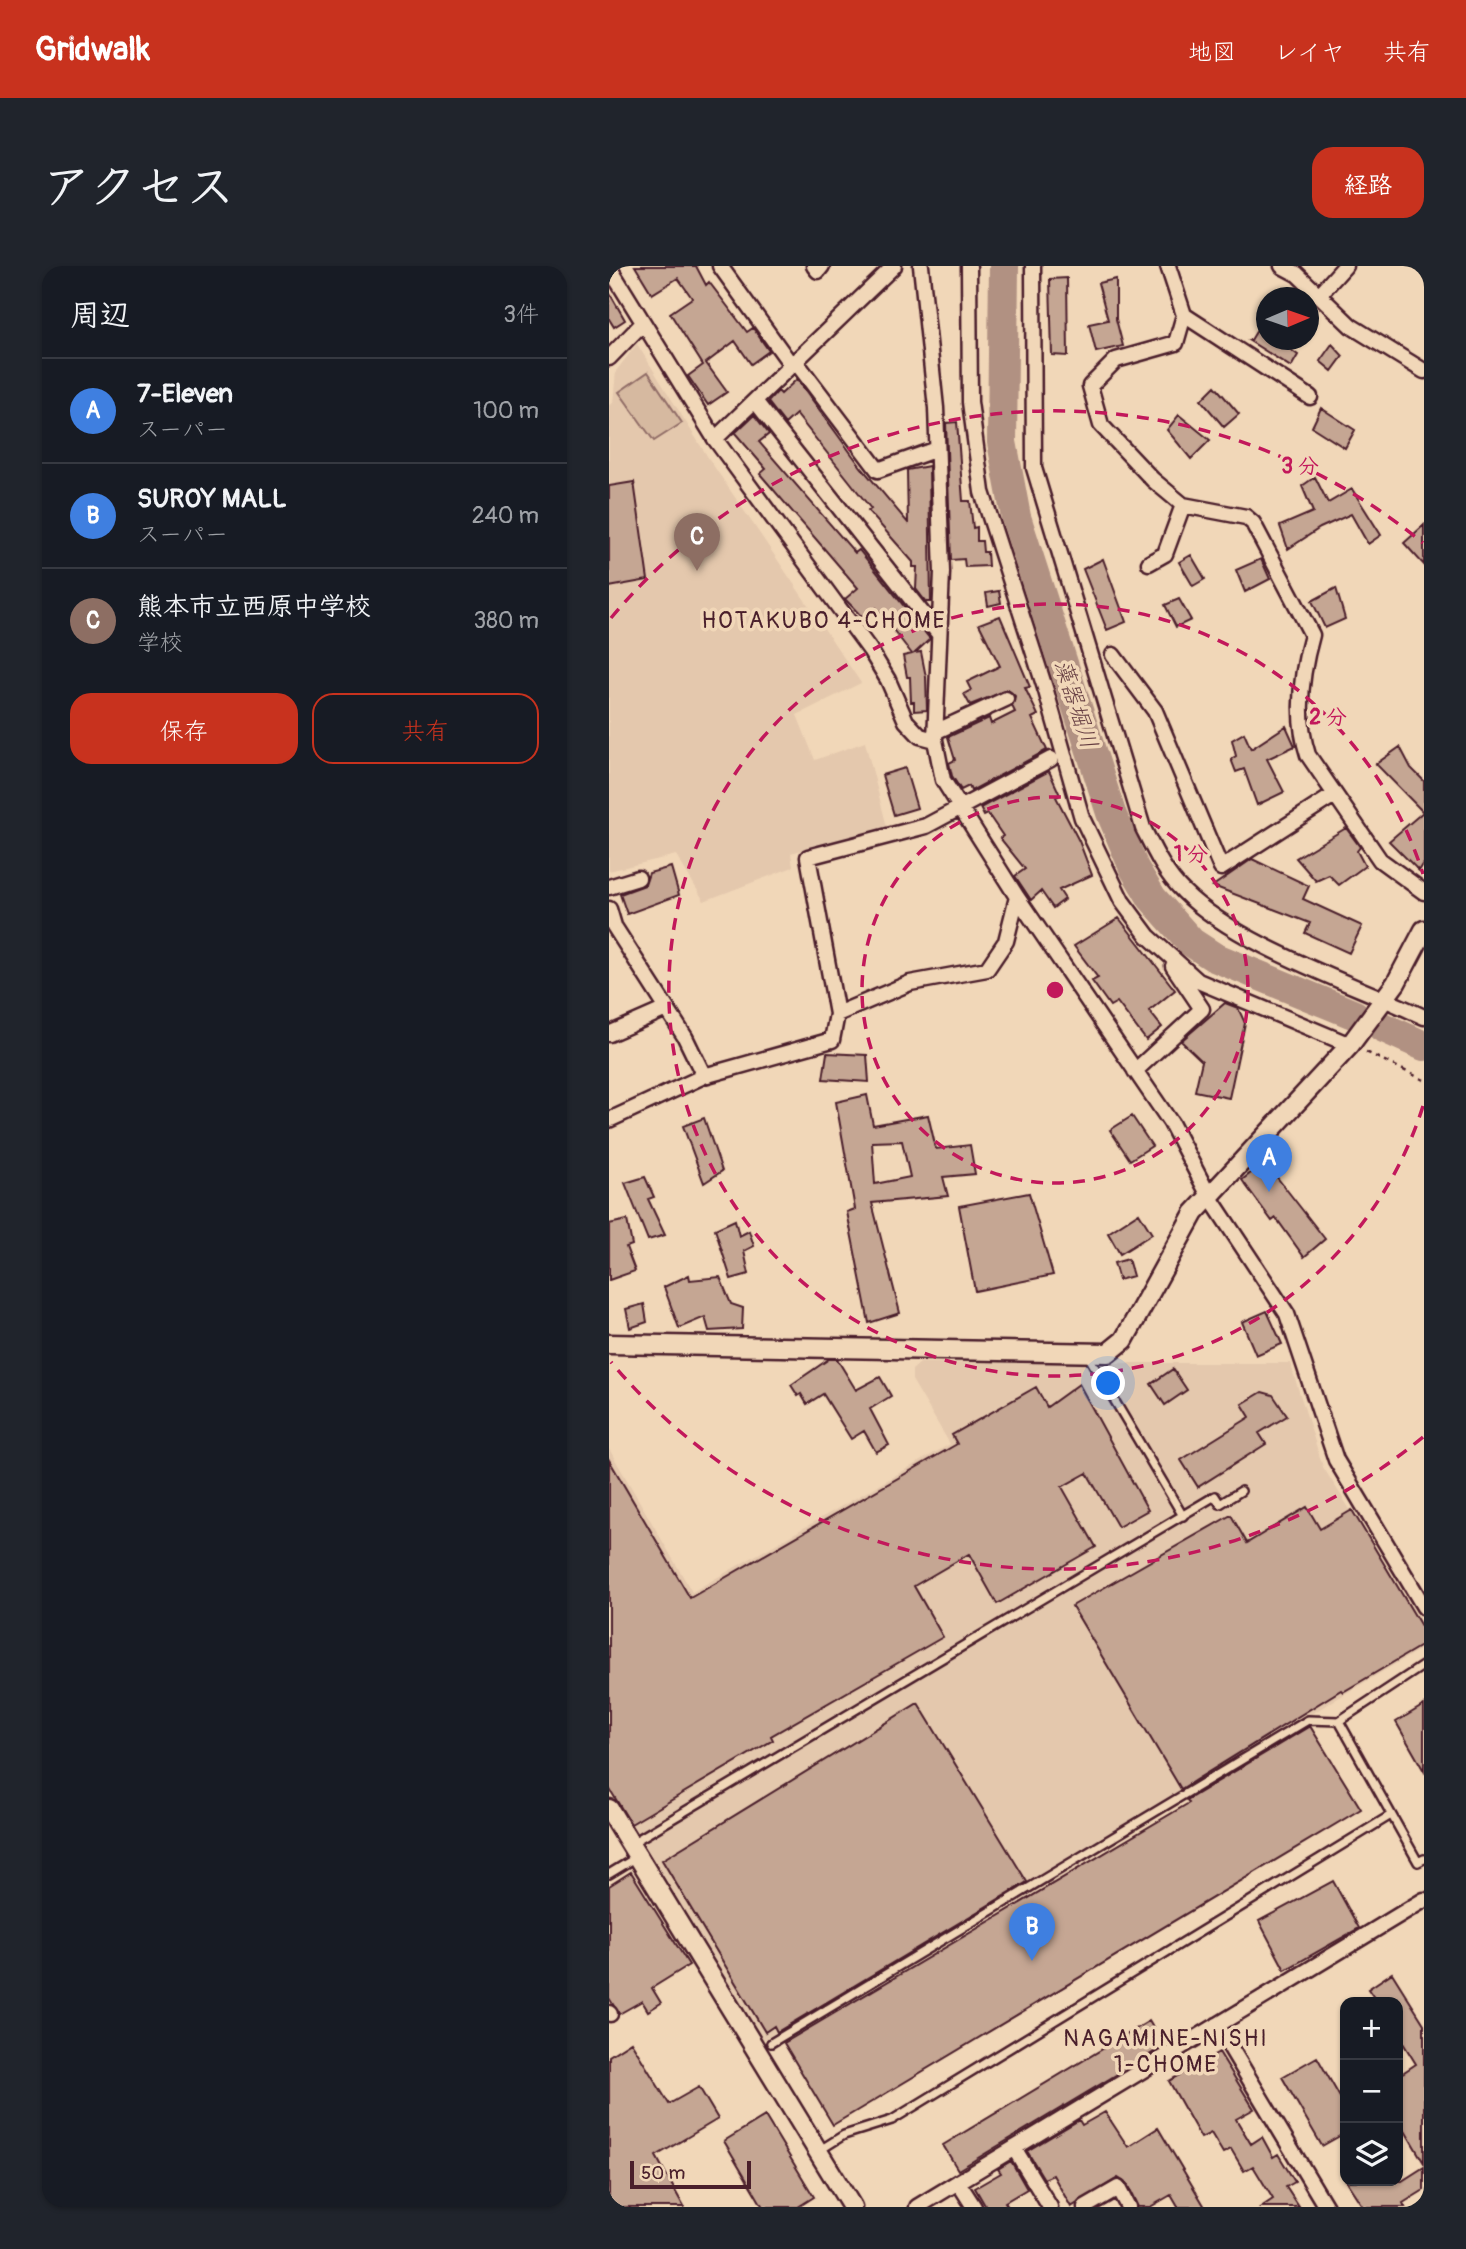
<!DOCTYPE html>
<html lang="ja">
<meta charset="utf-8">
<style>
body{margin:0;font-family:Pangolin,"Klee One",sans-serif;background:#20242c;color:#f1f3f6}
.controls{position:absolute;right:21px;bottom:21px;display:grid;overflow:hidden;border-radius:14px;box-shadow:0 2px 5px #0004}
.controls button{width:63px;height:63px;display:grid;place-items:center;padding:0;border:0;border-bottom:2px solid #363941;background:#171b24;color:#f1f3f6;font:35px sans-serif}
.compass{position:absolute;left:647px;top:21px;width:63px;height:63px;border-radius:50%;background:#171b24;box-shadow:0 2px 5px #0004;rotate:88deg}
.scale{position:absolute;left:21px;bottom:18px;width:121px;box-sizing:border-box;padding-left:7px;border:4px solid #4a1f2b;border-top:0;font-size:19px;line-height:24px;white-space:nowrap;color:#4a1f2b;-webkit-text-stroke:5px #f1d7b8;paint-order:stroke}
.you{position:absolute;left:500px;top:1118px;width:24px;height:24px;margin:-18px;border:5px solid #fff;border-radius:50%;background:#1a73e8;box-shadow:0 0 0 10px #1a73e833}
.badge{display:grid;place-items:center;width:46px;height:46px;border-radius:50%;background:#c8321e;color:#fff;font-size:23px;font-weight:700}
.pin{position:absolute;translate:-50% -58px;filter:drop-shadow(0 2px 4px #0008)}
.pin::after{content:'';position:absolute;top:37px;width:24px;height:21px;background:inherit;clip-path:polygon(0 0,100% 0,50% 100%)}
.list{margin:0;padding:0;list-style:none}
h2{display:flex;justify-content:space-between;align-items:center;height:91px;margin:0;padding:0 28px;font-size:30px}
h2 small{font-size:23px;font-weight:400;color:#9ea1a6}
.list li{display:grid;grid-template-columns:46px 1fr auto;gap:21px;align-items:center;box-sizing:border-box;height:105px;padding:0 28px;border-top:2px solid #363941}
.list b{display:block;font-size:26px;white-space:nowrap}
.list p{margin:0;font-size:23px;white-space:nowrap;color:#9ea1a6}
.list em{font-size:23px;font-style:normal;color:#9ea1a6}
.actions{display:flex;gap:14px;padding:21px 28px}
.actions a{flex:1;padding:16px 0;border:2px solid #c8321e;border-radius:21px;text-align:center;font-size:24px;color:#c8321e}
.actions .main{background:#c8321e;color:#fff}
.icon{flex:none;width:38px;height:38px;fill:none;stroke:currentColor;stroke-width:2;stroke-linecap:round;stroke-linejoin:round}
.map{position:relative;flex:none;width:815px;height:1941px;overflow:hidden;border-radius:21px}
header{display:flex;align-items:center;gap:42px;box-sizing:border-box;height:98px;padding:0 35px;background:#c8321e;color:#fff}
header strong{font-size:33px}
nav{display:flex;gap:38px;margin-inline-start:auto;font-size:24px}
.intro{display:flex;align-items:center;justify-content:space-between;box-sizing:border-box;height:168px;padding:0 42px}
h1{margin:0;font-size:49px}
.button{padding:18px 32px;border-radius:21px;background:#c8321e;color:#fff;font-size:24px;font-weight:700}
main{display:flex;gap:42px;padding:0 42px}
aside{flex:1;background:#171b24;border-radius:21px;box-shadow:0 2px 5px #0004}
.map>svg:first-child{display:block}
.built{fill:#e4c8ad}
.green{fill:#d6b9a0;stroke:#906c66;stroke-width:2}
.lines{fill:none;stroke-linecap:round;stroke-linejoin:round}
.river{stroke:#b19182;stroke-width:30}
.building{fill:#c5a693;stroke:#4a1f2b;stroke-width:2;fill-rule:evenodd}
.service-casing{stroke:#4a1f2b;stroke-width:12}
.minor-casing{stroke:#4a1f2b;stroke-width:19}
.tertiary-casing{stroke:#4a1f2b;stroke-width:23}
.path{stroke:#4a1f2b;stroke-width:2.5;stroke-dasharray:5 5;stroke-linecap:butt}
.service{stroke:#f1d7b8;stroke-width:7}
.minor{stroke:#f1d7b8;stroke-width:14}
.tertiary{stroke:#f1d7b8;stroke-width:18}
.ring{fill:none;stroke:#c2185b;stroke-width:3.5;stroke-dasharray:12 9}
.labels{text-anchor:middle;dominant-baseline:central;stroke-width:7;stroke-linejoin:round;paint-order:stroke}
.neighbourhood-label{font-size:23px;letter-spacing:2px;fill:#4a1f2b;stroke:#f1d7b8}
.water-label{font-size:23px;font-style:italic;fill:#643c41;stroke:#f1d7b8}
.centre{fill:#c2185b;stroke:#f1d7b8;stroke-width:3.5}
.ring-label{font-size:21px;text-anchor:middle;font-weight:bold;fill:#c2185b;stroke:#f1d7b8;stroke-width:7;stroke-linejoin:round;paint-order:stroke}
</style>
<header>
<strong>Gridwalk</strong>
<nav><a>地図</a><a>レイヤ</a><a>共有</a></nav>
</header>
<div class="intro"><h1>アクセス</h1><a class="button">経路</a></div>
<main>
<aside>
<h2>周辺<small>3件</small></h2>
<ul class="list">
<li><span class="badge" style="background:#3f7fe0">A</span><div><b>7-Eleven</b><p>スーパー</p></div><em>100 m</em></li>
<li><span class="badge" style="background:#3f7fe0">B</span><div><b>SUROY MALL</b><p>スーパー</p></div><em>240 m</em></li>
<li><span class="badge" style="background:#8d6e63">C</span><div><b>熊本市立西原中学校</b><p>学校</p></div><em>380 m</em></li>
</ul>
<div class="actions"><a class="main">保存</a><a>共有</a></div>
</aside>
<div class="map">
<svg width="815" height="1941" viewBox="0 0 815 1941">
<rect width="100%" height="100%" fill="#f1d7b8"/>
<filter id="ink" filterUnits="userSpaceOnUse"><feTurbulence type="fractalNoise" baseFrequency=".0143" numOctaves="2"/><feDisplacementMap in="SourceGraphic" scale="14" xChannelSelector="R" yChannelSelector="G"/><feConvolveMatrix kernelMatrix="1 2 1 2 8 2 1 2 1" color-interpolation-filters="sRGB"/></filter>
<g filter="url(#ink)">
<path class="built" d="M28,78l72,115 152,224 -64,32 18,45 50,-18 22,85 -96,26 2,14 -89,34 -28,-46 -67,16v-466l4,-2 3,-32z
M311,1097h370l33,104 101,159v21l-661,393 -154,-255v-336l83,143 258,-148 -38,-64v-10z"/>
<path class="green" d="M39,106l34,51 -28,18 -35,-49z"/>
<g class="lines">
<path class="river" d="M395,0l-2,176 14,75 95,296 23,55 18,30 39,44 23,15 141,58
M773,761l42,19"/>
</g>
<path class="building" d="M26,0h61l10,19 3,-3 38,50 6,-4 16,23 -18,13 -16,-23 -29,22 21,29 -19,13 -20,-29 15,-11 -33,-52 22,-15 -14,-20 -26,16z
M458,12l1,78 -16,-1 -2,-76z
M507,13v40l7,27 -27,6 -7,-28 19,-4 -10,-37z
M0,26l16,28 -11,7 -5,-8z
M657,49v25h11l21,15 -7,12 -43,-27h3z
M723,78l11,12 -11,15 -12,-10z
M188,113l64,88 47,56 -1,-53 22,-4 2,136h-5l-10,-13 1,-22h-4v-5l-45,-51 3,-2 -20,-26 -55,-69 -11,10 -17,-22 10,-11 3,3z
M606,120l24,28 -15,13 -23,-27z
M712,142l34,22 -10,18 -33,-21z
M145,149l15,19 -10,8 96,111 4,-3 71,89 -15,14 6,-1 5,25 1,33 -13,1v-9h-3l-1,-25h-3l-4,-21 9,-2 -36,-46 -12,11 -19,-20 13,-11 -98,-114 6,-5 -31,-36z
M570,149l31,25 -19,19 -24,-29z
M348,156l6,79h7l3,27 4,-1v14h5l1,11h4l1,14 -23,1 -1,-8 -13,1 -5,-137z
M706,211l13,26 24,-14 29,46 -13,9 -17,-30 -31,14 -32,21 -8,-23 33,-14 -11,-26z
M25,216l14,98 -39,7v-101z
M815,259v40l-20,-22z
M582,289l14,24 -12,7 -14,-24z
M494,293l23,63 -19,8 -24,-61z
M652,293l9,20 -25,13 -9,-22z
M727,322l9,31 -20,9 -13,-27z
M390,325l2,12 -13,3 -2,-13z
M570,333l12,21 -15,7 -11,-22z
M391,350l30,71 -5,1 13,27 -6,3 15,32 -76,41 -2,-5 -8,4 -9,-14 -3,-13 6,-3 -7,-23 41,-19 2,6 24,-12 -3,-6 3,-10 -7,-6 -38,15 -6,-11 7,-4 -4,-8 33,-16 -21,-42z
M677,460l9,20 -28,13 17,33 -27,13 -13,-36 -8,3 -5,-13 5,-3 -4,-16 12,-7 7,16z
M791,481l11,21 13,13v82l-5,8 -30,-30 34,-29 -47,-48z
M296,502l12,40 -23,7 -12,-40z
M440,505l11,24 -4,2 23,44 13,34 -33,15 6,9 -12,9 -12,-17 -10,9 -16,-24 10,-7 -25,-31 3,-2 -15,-22 -4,2 -4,-8z
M737,562l14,19 -3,4 8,15 -26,19 -10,-10 -13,6 -20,-23z
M643,593l57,27 -6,13 59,27 -13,27 -44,-20 5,-10 -97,-37z
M62,601l8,28 -52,19 -7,-20 25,-9 4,-12z
M510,652l56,72 -26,21 13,16 -16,13 -29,-38 -7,4 -18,-25 6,-3 -24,-32z
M616,737l13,5 7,15 -16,75 -34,-7 7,-30 -21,-20z
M218,787l40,2 2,27 -46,-3z
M258,829l6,30 55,-10 8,34 34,-4 5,29 -32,3 5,19 -76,7 28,110 -31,10 -22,-111 8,-3 -19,-107zM293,875l8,36 -35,7 -3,-42z
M523,850l20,30 -22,14 -20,-30z
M95,852l18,53 -18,12 -21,-57z
M656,896l60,77 -21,18 -28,-39 -4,3 -30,-41z
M36,911l9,20 -6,2 17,36 -17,5 -23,-57z
M420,927l24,82 -78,16 -16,-85z
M530,947l13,21 -32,20 -12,-21z
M18,954l5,25 -6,2 9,24 -26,9v-56z
M126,954l4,16 10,-5 5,15 -10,5 5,23 -18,5 -16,-50z
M519,993l5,17 -14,4 -5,-17z
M80,1009l1,5 30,-3 11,27 12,4 -1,21 -33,2 -4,-14 -26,11 -15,-41z
M35,1038l3,18 -17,6 -4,-19z
M658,1045l15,33 -26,11 -14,-33z
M220,1093h8l19,31 24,-13 11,19 -21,13 19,36 -13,7 -12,-21 -13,8 -28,-45 -16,10 -6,-10 -3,2 -7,-11z
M564,1103l14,21 -22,15 -14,-21z
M470,1118l69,126 -30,17 -31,-54 -25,14 34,60 -99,57 -28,-50 -55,32 29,51 -172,99 2,4 -142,84 -22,-36v-328l81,138 267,-154 -5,-9 84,-48 11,20z
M653,1126l11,3 14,21 -28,17 7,11 -68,43 -17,-27 69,-43 -8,-13z
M698,1241l13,22 32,-19 72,121v13l-81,48 -2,-2 -160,99 -109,-183 159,-91 16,28z
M309,1437l109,179 -250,150 -3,-6 -9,6 -103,-172z
M815,1439v66l-28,-49z
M701,1460l51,83 -528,316 -49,-82 405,-240 -2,-3z
M22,1606l58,93 -37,23 9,15 -13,8 -6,-10 -23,13 -10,-16v-112z
M724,1615l26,47 -74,42 -26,-49z
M783,1707l32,51v139l-26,-44v-43l18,-12 -18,-29v-33h-21l-9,-13z
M540,1755l15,25 -206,124 -15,-25z
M22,1776l38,62 30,-17 19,32 -62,37 28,51h-75v-151z
M610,1786l35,57 -18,10 15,25 11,-7 11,20 5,-3 17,28 -9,5 13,20h-38l12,-8 -20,-33 -9,5 -13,-22 -8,4 -12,-20 -10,5 -32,-57z
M708,1791l28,49v27l-23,13 -40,-69z
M496,1846l23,35 30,-19 47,79h-27l-7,-12 -21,12h-12l-11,-23 -9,-6 -47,29 -18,-32 -9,4 -17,-28 52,-31 3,5z
M156,1850l49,81 -16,10h-35l-39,-66z
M402,1895l16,28 -22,13 3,5h-22l-11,-19 26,-15 -3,-4z
M815,1901v23l-21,13 2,4h-42l-17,-26h56z"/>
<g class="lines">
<defs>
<path id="service" d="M478,1088l96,162
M815,1399l-85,56 79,141 6,-3
M21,1578l585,-348 5,8 21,-13
M0,1608l28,-17
M162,1777l537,-323 31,1
M211,1884l24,-15 48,-15 499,-305"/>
<path id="minor" d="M111,0l72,100
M205,0l4,5 4,-5
M312,0l15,142 6,164 -7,168 8,40 74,117 154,226 38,73 78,118 49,146 88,147
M360,0l1,136 12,90 64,199 36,127 40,83 26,35 50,45 152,64
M424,0l1,202 109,360c11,22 22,46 40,63 55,55 169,92 241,126
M559,0l16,49 126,82
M673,0l15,8 54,52 73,45
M0,1l106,172 155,211 18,30 18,41 14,15 15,4
M710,29l26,-29
M575,49l-8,28 -60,17 -26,26 11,39 52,55 30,25 63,12 7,6 59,112c-11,39 -17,81 -4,120l72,105 44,32
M0,92l33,-34
M187,96l82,108 59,-21
M146,135l183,232
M106,173l179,-173
M540,297l16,-9 18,-49
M504,389l42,56 66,157 113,-73
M326,466l71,-33
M0,621l29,-9
M0,643l5,17 71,111 19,39
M228,748l73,-31 77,-14 19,-28 11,-44
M0,768l57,-25
M526,805l67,-62 -29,-43
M0,854l95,-44 128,-36 5,-26 -29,-157 118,-31 125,-67
M0,1747l1,1
M608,1759l109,182
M405,1882l36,59
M349,1916l16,25
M308,1941l507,-307
M476,1941l33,-19 10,19"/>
<path id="tertiary" d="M0,1078l499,9 16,-13 70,-127 156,-168 46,-62 28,-53
M0,1543l243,398"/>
</defs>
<use href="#service" class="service-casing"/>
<use href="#minor" class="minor-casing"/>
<use href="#tertiary" class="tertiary-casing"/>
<path class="path" d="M757,786l58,28"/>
<use href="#service" class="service"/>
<use href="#minor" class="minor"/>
<use href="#tertiary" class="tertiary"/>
</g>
</g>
<g class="ring">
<circle cx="446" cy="724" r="193"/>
<path d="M814 840A386 386 0 1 1 814 608"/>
<path d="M814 1171A579 579 0 0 1 2 1096M2 352A579 579 0 0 1 814 277"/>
</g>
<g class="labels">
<g class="neighbourhood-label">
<text x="215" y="354">HOTAKUBO 4-CHOME</text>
<text x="557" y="1772">NAGAMINE-NISHI<tspan x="557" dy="26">1-CHOME</tspan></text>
</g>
<g class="water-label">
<text transform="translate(467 438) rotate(72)">藻器堀川</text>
</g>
</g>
<circle cx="446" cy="724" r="10" class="centre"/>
<g class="ring-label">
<text x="691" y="207">3 分</text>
<text x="719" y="458">2 分</text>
<text x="582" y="595">1 分</text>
</g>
</svg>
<div class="controls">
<button>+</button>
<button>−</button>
<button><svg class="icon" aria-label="layers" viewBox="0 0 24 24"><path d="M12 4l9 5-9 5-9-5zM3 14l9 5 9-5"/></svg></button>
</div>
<svg class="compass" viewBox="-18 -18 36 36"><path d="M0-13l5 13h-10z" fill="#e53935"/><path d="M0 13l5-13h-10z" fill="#9ea1a6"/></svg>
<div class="scale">50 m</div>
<div class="you"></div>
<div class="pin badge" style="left:660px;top:926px;background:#3f7fe0">A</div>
<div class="pin badge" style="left:423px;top:1695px;background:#3f7fe0">B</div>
<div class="pin badge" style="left:88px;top:305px;background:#8d6e63">C</div>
</div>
</main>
